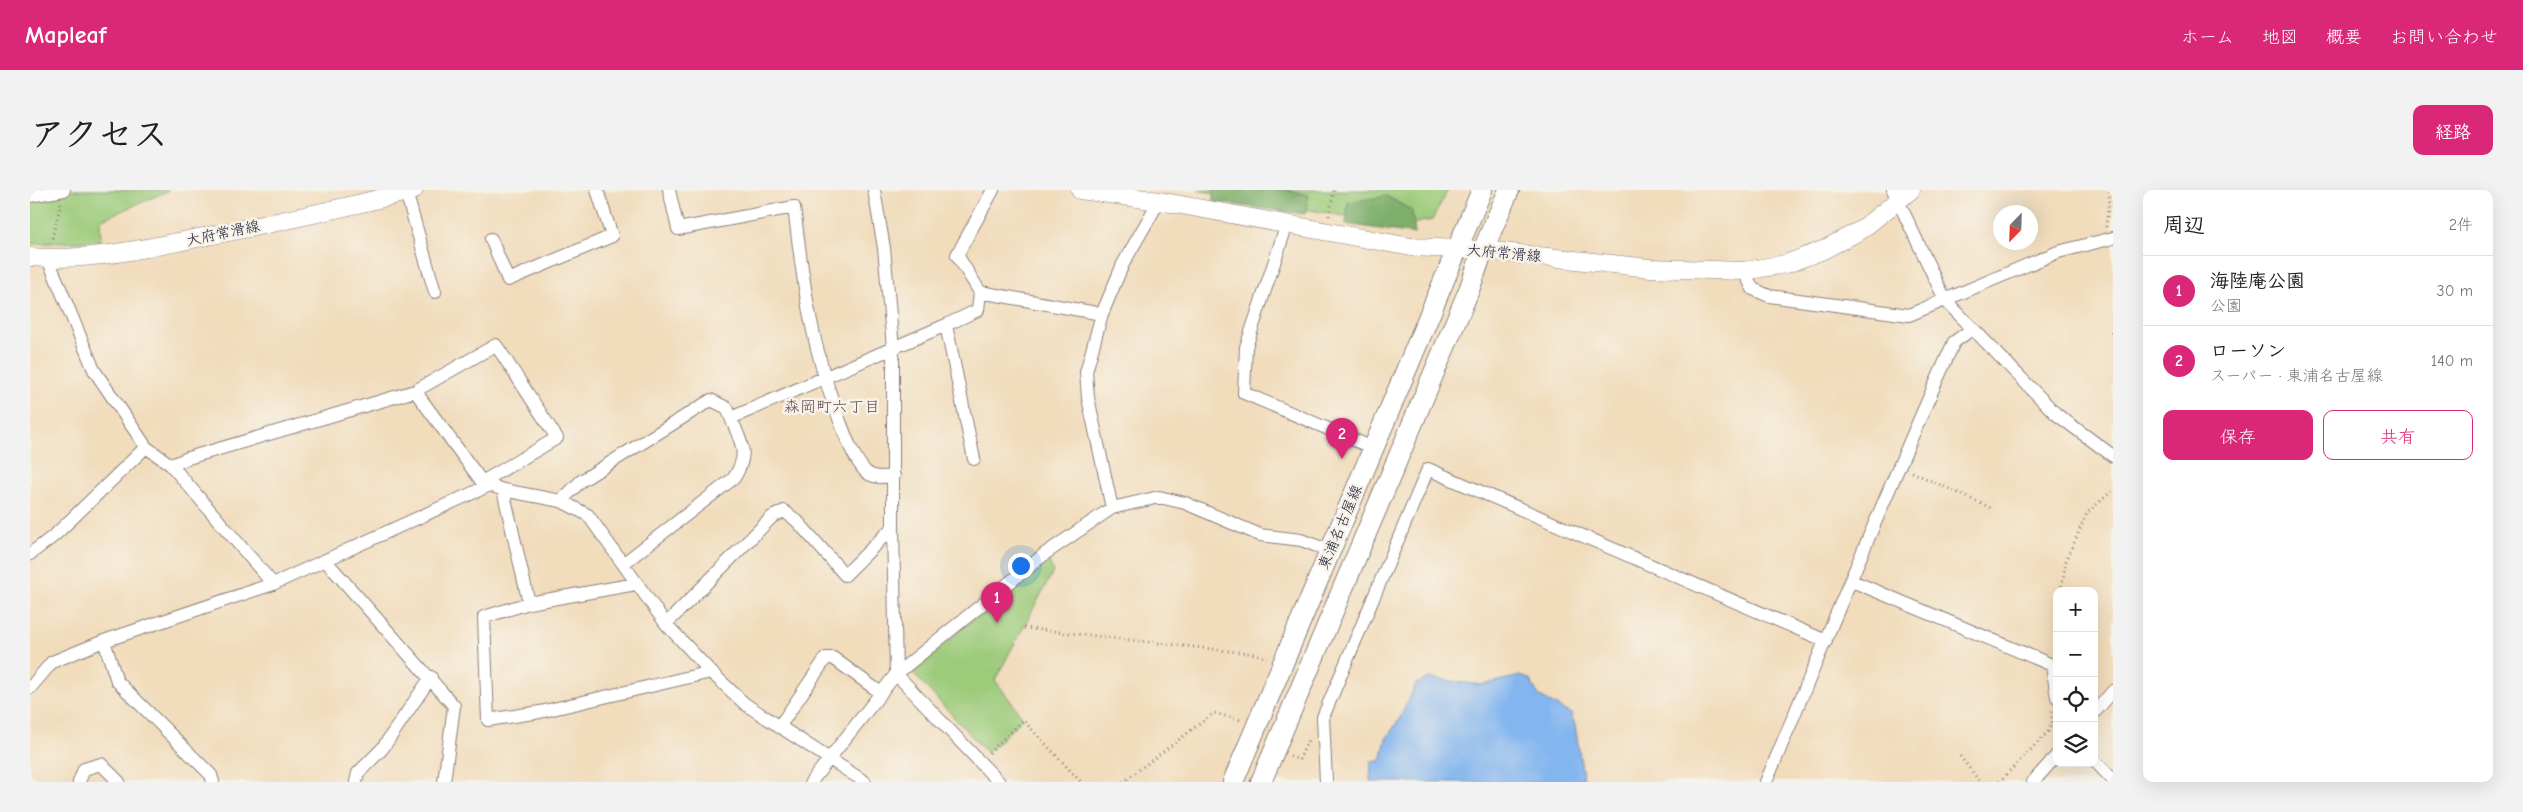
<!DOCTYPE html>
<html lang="ja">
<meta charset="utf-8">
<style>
body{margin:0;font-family:"Comic Neue","Klee One",sans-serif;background:#f2f2f2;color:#202124}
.controls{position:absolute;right:15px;bottom:15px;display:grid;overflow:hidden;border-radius:10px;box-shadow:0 5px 20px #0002}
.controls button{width:45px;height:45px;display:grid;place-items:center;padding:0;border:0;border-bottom:1px solid #e0e0e0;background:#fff;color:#202124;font:25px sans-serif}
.compass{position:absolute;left:1963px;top:15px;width:45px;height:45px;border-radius:50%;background:#fff;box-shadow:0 5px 20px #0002;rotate:203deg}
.you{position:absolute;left:990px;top:375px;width:18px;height:18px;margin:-12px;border:4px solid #fff;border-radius:50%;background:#1a73e8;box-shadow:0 0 0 8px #1a73e833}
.badge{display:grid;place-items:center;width:32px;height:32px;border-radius:50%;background:#db2777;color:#fff;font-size:16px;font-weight:700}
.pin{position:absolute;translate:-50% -41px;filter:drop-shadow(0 1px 2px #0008)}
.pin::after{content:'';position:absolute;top:26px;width:18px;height:15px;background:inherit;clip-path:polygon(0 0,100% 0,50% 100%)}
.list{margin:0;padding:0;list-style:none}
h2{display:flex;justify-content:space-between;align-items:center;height:65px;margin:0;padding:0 20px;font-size:21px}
h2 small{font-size:16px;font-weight:400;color:#757577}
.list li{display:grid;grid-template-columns:32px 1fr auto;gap:15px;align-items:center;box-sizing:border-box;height:70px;padding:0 20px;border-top:1px solid #e0e0e0}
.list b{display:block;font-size:19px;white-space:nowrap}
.list p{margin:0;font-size:16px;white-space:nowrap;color:#757577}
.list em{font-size:16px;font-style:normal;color:#757577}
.actions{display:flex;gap:10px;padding:15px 20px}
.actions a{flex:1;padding:11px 0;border:1px solid #db2777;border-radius:10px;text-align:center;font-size:18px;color:#db2777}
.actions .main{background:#db2777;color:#fff}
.icon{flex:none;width:28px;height:28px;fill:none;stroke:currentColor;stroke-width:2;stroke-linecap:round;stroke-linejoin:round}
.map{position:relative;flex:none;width:2083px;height:592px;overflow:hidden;border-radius:10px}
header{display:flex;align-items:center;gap:30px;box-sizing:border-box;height:70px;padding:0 25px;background:#db2777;color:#fff}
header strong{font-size:24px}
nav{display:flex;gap:28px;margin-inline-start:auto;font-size:18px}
.intro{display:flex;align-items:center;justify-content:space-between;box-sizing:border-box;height:120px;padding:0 30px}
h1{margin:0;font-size:35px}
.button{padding:12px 22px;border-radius:10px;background:#db2777;color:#fff;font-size:18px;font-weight:700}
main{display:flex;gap:30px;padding:0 30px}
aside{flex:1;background:#fff;border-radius:10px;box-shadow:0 5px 20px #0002}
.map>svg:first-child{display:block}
.green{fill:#9ccb7a;stroke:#5f765a}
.forest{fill:#7daf6a;stroke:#506852}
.water{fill:#83b5ef;stroke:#526c95}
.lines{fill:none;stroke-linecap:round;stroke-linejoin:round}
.street-casing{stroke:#8a7f7b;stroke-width:14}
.secondary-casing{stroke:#8a7f7b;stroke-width:19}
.primary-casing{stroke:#8a7f7b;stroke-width:22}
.path{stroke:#8a7f7b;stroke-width:3;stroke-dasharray:1 4;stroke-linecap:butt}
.street{stroke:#fff;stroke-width:12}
.secondary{stroke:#fff;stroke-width:18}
.primary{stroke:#fff;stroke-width:20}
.labels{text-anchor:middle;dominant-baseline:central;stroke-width:5;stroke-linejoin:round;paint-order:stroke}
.street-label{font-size:15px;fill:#22223b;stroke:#f7f3e8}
.neighbourhood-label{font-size:16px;fill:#644c56;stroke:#f7f3e8}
</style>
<header>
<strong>Mapleaf</strong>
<nav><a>ホーム</a><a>地図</a><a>概要</a><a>お問い合わせ</a></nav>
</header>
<div class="intro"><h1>アクセス</h1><a class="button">経路</a></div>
<main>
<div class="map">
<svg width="2083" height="592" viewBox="0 0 2083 592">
<rect width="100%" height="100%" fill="#f7f3e8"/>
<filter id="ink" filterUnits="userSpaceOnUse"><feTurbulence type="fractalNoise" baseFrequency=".02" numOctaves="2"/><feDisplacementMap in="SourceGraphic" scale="10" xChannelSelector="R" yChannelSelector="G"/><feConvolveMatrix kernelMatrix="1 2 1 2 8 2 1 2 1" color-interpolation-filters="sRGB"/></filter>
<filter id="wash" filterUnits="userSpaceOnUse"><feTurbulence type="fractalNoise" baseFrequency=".0096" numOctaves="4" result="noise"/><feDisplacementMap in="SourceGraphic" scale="20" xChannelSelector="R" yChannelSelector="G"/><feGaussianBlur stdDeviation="1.12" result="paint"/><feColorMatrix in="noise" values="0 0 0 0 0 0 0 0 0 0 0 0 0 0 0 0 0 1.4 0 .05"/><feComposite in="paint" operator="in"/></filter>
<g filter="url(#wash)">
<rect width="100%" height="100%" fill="#f1dcbb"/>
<path class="green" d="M0,0h137l1,1 -68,29 1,21 -71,3z
M1166,0h252l-16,30 -31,6z
M1016,363l7,19 -58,108 28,38 -36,35 -74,-80z"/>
<path class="forest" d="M1183,0h70l26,5 -4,19 -92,-12z
M1357,6l25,15 3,23 -69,-10 2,-22z"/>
<path class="water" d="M1490,486l9,3 11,18 31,17 4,11 9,57h-214l1,-21h10l5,-22 14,-21 16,-34 13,-6 53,7z"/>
</g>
<g filter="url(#ink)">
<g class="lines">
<defs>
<path id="street" d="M639,0l9,39 116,-22c9,75 17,138 44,209 7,18 14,40 27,55 8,8 19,6 29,5
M844,0l10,58 9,100v179l3,147 103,108
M963,0l-36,65 23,37 122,22
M1863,0l52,110 111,114 57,42
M376,2l29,100
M0,6l34,-6
M1257,34l-41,123 -2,46 129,55
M461,49l17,41 104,-44 -15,-46
M18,69l46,111 52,77 25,18 102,119
M1714,81l9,18 16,7 140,19 149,-63 55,-14
M916,135l28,134
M385,201l81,-46 61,93 -75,44
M141,275l17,-7 227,-67 70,95
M473,300l26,113
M531,311l20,-20 130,-81 16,8 4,10 215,-93 32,-15 2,-18
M1082,318l-24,-110 -2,-26 16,-58 21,-50 36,-63
M0,364l25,-19 91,-88
M295,370l129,146 -10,76
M594,373l110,-85c16,-26 7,-35 -3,-60
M1822,391l200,84 5,32
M606,394l-107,19 -45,14 4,103 52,-8 171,-40
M636,434l106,-107 12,-6 13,10 48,54 48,-48
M74,451l13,40 94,94 2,7
M0,498l22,-26 52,-21 169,-57 217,-99 13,5 58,11 27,14 78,109 45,48 34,32 120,78
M2064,523l19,-22
M749,537l47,-69h7l48,35
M2064,570l19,20
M49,592l5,-13 17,-5 18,18
M326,592l2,-9 24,-24 49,-72
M781,592l85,-108 150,-121 66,-45 47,-11 26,6 75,32 41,5 29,11
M1296,592l-3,-65 105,-248 398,172
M1736,592c62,-147 122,-295 188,-440l18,-13
M2003,592l24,-27"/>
<path id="secondary" d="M1050,0l79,11 252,46 72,3 166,18 95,3 42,-7 37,-14 38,-20 50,-40
M0,67c58,5 116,-9 173,-20 71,-14 142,-29 211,-47"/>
<path id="primary" d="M1203,592l249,-592
M1231,592l208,-492 14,-40 26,-60"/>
</defs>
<use href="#street" class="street-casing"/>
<use href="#secondary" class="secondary-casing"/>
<use href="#primary" class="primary-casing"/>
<path class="path" d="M1299,26l5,-26
M2076,37l4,-37
M21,53l10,-40
M2081,143l2,-2
M1882,282l79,36
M2031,401l5,-30 21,-48 26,-23
M994,438l232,26 11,4
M959,563l34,-33 58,62
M1260,566l9,4 10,-22
M1930,566l20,26
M1093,592l91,-69 27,7
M1969,592l49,-50 4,-9v-14"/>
<use href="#street" class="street"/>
<use href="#secondary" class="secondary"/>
<use href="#primary" class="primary"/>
</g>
</g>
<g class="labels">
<g class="street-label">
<text transform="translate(193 43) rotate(-12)">大府常滑線</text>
<text transform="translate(1474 63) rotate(5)">大府常滑線</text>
<text transform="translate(1310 337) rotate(-67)">東浦名古屋線</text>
</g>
<g class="neighbourhood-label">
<text x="802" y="217">森岡町六丁目</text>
</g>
</g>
</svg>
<div class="controls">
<button>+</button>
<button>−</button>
<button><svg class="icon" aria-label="locate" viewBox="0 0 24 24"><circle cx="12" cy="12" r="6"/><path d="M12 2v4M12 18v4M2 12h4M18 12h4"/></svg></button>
<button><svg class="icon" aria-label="layers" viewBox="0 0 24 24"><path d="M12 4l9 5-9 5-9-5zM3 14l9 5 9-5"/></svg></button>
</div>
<svg class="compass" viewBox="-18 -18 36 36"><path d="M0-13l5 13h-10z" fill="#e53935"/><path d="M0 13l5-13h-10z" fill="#757577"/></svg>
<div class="you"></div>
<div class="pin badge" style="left:967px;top:433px">1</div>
<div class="pin badge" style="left:1312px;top:269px">2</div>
</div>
<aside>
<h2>周辺<small>2件</small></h2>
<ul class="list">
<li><span class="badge">1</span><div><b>海陸庵公園</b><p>公園</p></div><em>30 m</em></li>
<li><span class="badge">2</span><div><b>ローソン</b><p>スーパー · 東浦名古屋線</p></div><em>140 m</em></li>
</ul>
<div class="actions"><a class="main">保存</a><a>共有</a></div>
</aside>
</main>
